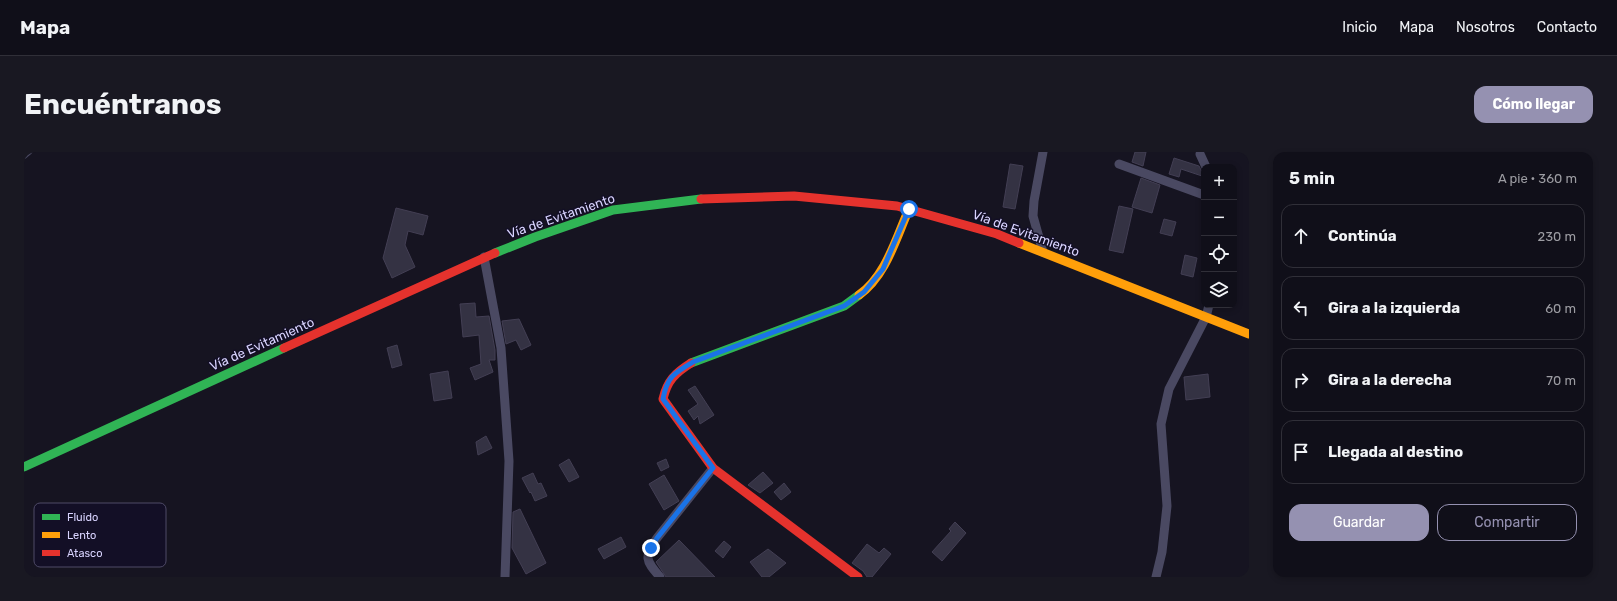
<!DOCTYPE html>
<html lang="es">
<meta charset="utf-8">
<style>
body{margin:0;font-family:Rubik,sans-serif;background:#191822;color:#f1f3f6}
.controls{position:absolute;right:12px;top:12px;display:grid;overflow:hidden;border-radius:8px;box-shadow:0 2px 6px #0003}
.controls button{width:36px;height:36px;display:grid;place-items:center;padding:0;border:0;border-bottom:1px solid #302f38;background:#100f19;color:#f1f3f6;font:20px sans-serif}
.stop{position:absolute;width:12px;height:12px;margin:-9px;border:3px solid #1a73e8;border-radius:50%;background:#fff}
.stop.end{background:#1a73e8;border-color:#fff;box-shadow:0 1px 4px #0008}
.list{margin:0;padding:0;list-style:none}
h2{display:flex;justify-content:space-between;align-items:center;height:52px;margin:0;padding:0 16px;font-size:17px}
h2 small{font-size:13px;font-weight:400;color:#9c9ca2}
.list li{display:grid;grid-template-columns:26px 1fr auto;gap:12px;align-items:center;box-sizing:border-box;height:64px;margin:0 8px 8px;padding:0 8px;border:1px solid #302f38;border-radius:12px}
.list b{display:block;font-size:15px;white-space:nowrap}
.list em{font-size:13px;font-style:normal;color:#9c9ca2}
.actions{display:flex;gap:8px;padding:12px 16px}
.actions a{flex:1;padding:9px 0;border:1px solid #9591b1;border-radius:12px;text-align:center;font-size:14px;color:#9591b1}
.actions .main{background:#9591b1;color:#fff}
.icon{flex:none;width:22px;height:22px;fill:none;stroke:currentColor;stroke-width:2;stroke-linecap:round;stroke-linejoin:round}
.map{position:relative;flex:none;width:1225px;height:425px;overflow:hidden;border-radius:12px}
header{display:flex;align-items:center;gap:24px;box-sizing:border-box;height:56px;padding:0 20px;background:#100f19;border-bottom:1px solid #302f38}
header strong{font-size:19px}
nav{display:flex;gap:22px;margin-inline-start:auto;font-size:14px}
.intro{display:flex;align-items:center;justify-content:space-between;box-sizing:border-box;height:96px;padding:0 24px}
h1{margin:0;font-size:28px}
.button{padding:10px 18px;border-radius:12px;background:#9591b1;color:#fff;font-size:14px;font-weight:700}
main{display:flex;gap:24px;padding:0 24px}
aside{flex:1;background:#100f19;border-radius:12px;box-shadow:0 2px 6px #0003}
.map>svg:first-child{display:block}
.building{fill:#343243;stroke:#433f54}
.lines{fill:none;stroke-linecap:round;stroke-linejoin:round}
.lane{stroke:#4a4962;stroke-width:4.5}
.street{stroke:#4a4962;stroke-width:9}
.fast{stroke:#30b455;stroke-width:9}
.slow{stroke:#ff9f0a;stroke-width:9}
.jam{stroke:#e5322d;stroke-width:9}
.route{stroke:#1a73e8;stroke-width:5}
.labels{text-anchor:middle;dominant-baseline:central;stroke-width:3;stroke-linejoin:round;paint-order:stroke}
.street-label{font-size:13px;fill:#d9d4ff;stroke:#130f26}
.key{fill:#130f26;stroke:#4e4a67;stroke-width:1}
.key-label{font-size:11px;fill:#d9d4ff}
</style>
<header>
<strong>Mapa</strong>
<nav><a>Inicio</a><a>Mapa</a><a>Nosotros</a><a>Contacto</a></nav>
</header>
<div class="intro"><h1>Encuéntranos</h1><a class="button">Cómo llegar</a></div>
<main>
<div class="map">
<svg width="1225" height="425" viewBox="0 0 1225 425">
<rect width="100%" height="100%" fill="#161421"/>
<path class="building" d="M1111,0h11l-3,14 -11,-4z
M1150,6l25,8 3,6v4l-21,-7 -2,8 -10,-3z
M986,12l13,2 -8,43 -12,-2z
M1117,26l19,7 -8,28 -20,-6z
M1095,54l14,3 -10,44 -14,-3z
M372,56l32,8 -5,19 -15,-4 -3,14 10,22 -23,11 -9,-20z
M1140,67l12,3 -4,14 -12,-3z
M1161,103l12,3 -4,19 -12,-3z
M451,151l1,14 13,-1 6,34v10h-6l4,12 -18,8 -5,-12 11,-4 -2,-29 -16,2 -3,-33z
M495,167l12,26 -10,5 -5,-10 -10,4 -4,-23z
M373,193l5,20 -10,3 -5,-20z
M424,219l4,27 -18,3 -4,-27z
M1184,222l2,23 -24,3 -2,-23z
M671,234l19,29 -14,9 -2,-8 -4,4 -6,-9 10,-7 -10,-14z
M462,284l6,12 -14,7 -2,-13z
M545,307l10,18 -10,5 -10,-17z
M642,307l3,8 -8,4 -4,-8z
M739,320l10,11 -13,10 -12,-8z
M509,321l5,11 3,-1 6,13 -12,5 -4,-9 -1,1 -8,-15z
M640,323l15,26 -15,9 -15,-26z
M760,331l7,9 -10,8 -7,-8z
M496,357l26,54 -20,11 -14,-26 1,-36z
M931,370l11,11 -24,28 -10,-9 19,-21 -2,-2z
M597,385l5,10 -22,12 -6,-10z
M655,388l36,37h-49l-10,-15z
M700,389l7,6 -8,11 -8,-7z
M843,392l12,9 5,-5 7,6 -19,23h-5l-4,-6 -11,-8z
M744,397l18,14 -17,14h-7l-12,-15z"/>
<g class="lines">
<path class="lane" d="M0,5l6,-5"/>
<path class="street" d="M1176,2l6,13
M1095,12l85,31
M1019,100l-10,-36 1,-15 9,-49
M460,105l17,91 8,113 -4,116
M636,425c-15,-17 -16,-20 -3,-39l56,-70
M1132,425l6,-25 5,-46 -6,-82 8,-35 37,-72 3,-12"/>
<path class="fast" d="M471,101l40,-16 78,-27 88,-11
M667,211l153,-57 15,-11
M0,315l260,-119"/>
<path class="slow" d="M995,91l230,91
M835,143c27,-19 37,-57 50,-86"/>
<path class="jam" d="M677,47l93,-3 103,10 100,28 22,9
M260,196l211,-95
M667,211c-16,10 -24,18 -28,36l50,69 145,109"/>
</g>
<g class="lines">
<path class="route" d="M627,396l6,-10 56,-70 -50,-69c4,-22 11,-26 30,-37l151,-56 20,-14 19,-23 26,-60"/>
</g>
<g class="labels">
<g class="street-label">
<text transform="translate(537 64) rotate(-19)">Vía de Evitamiento</text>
<text transform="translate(1002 81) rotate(20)">Vía de Evitamiento</text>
<text transform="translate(238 192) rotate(-24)">Vía de Evitamiento</text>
</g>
</g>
<rect x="10" y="351" width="132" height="64" rx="6" class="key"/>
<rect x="18" y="362" width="18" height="6" fill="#30b455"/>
<rect x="18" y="380" width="18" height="6" fill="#ff9f0a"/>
<rect x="18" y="398" width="18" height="6" fill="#e5322d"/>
<g class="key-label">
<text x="43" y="369">Fluido</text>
<text x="43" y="387">Lento</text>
<text x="43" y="405">Atasco</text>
</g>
</svg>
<div class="controls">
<button>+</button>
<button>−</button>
<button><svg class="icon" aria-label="locate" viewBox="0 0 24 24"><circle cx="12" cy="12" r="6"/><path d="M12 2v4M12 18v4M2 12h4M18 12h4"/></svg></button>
<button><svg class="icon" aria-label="layers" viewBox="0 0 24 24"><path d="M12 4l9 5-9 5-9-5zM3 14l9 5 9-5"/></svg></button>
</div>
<div class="stop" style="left:885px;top:57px"></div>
<div class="stop end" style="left:627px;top:396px"></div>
</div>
<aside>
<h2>5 min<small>A pie · 360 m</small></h2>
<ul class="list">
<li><svg class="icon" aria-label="ahead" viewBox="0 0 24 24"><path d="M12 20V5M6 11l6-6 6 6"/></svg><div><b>Continúa</b></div><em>230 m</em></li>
<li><svg class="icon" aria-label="left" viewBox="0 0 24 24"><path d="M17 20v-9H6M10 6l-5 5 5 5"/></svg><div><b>Gira a la izquierda</b></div><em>60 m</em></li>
<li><svg class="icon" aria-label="right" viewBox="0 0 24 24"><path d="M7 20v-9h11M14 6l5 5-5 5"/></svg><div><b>Gira a la derecha</b></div><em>70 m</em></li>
<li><svg class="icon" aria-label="arrive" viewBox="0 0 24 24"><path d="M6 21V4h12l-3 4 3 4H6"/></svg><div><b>Llegada al destino</b></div></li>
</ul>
<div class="actions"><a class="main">Guardar</a><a>Compartir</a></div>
</aside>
</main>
